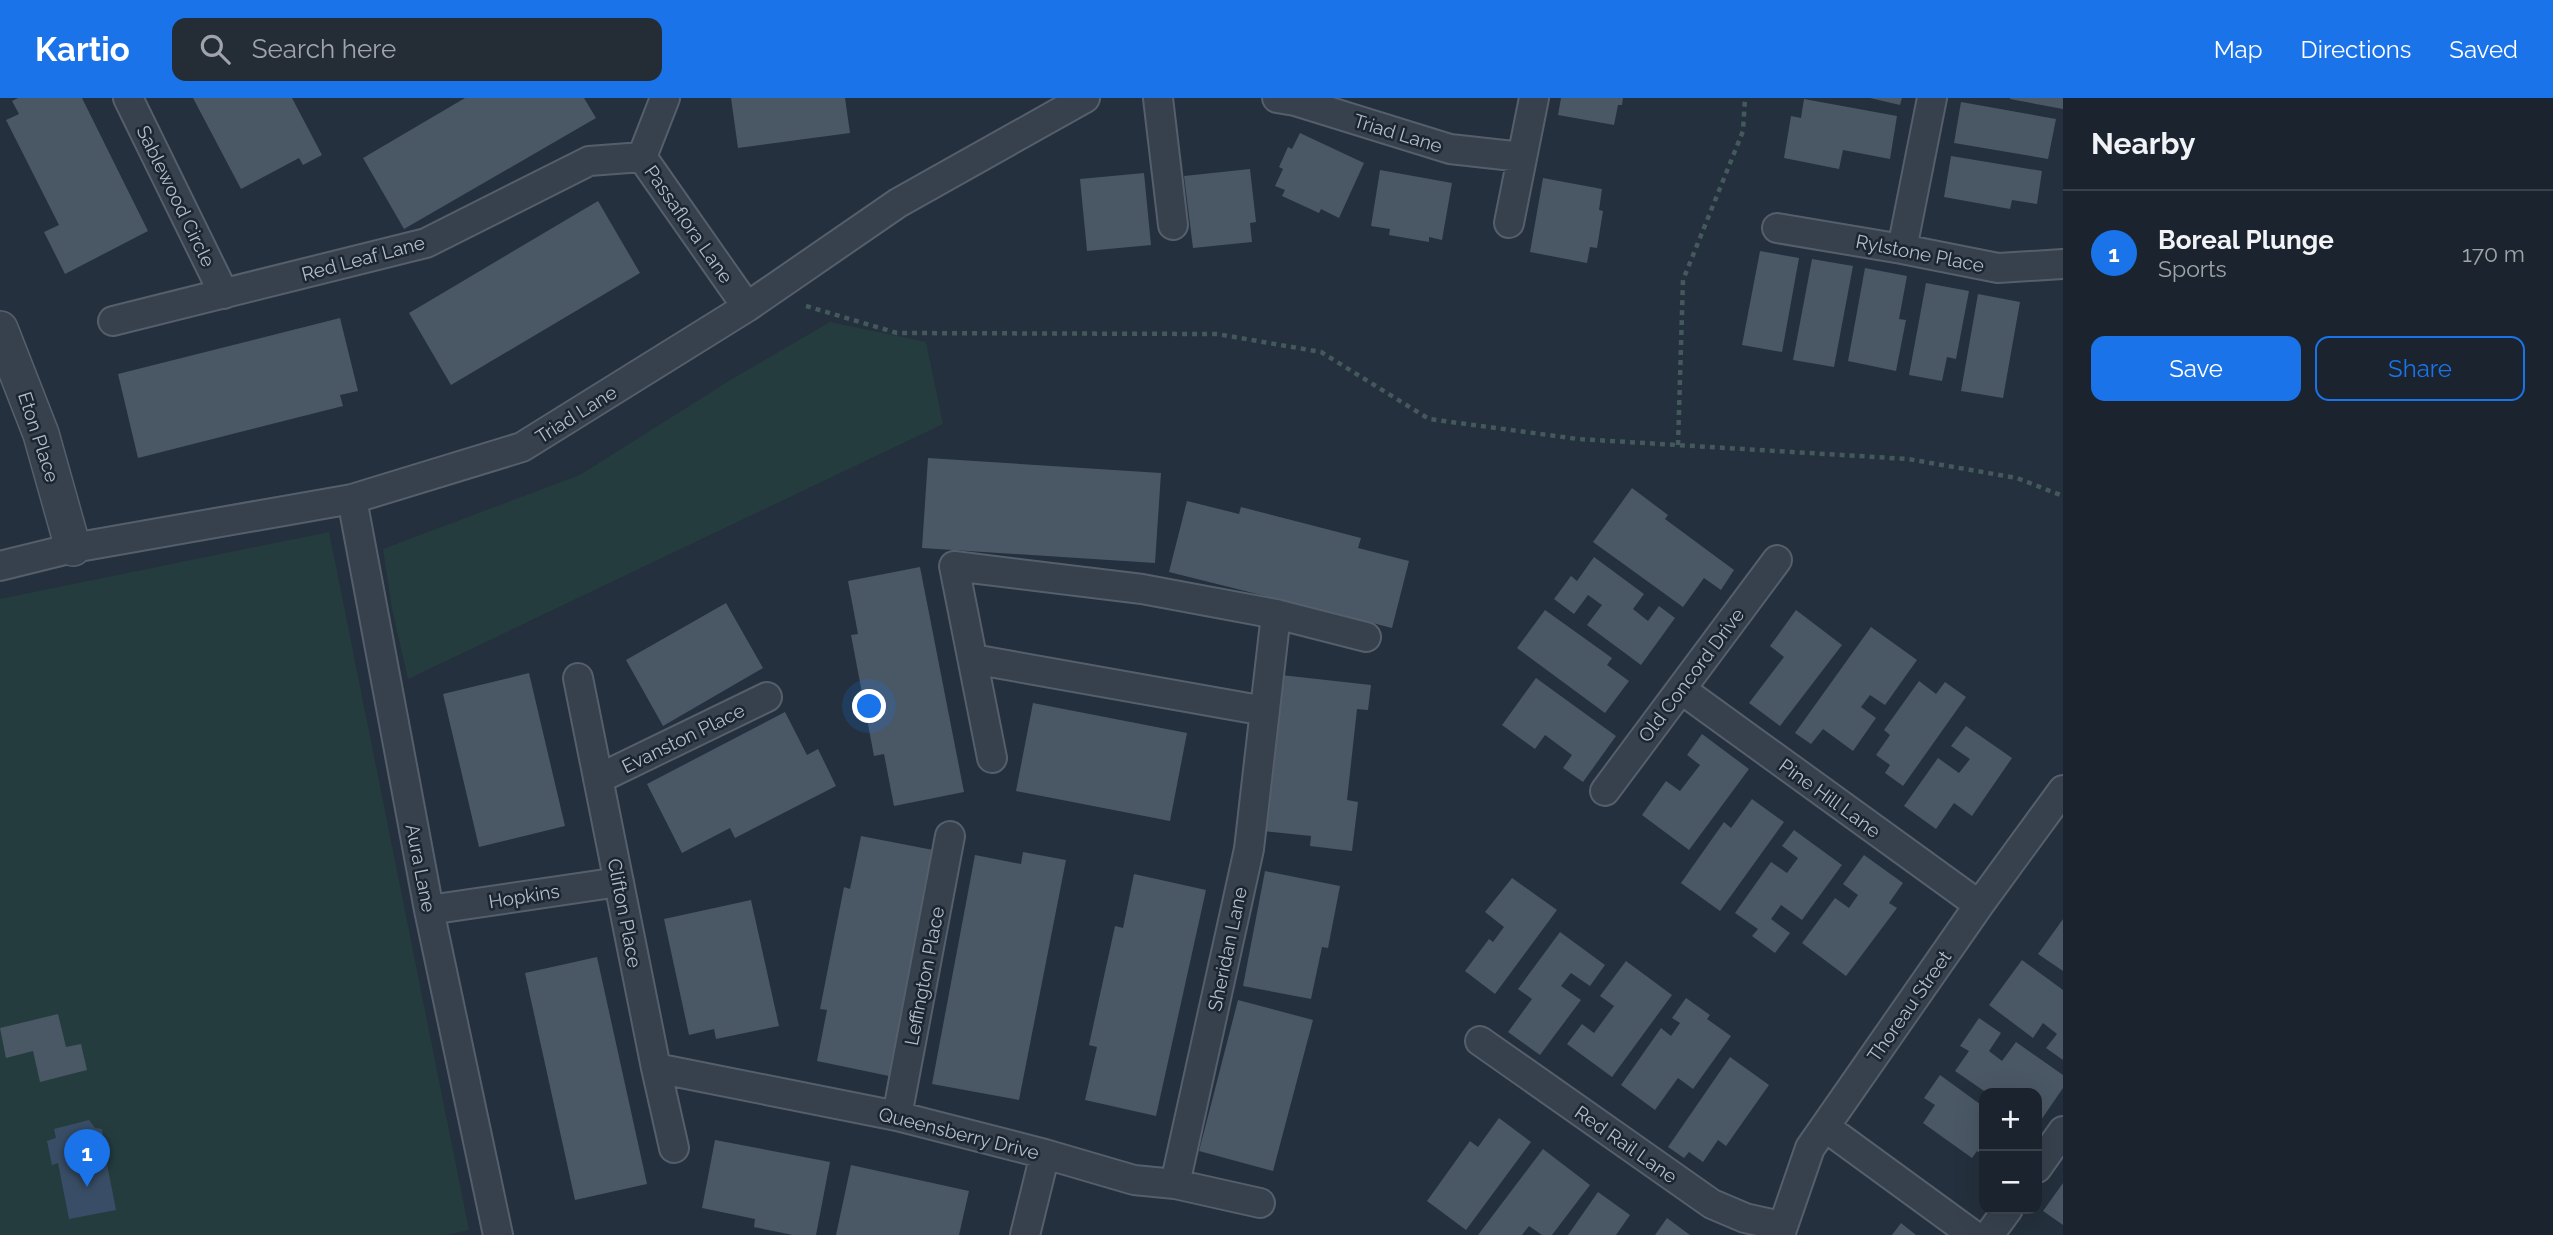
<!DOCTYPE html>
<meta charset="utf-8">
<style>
body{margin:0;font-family:Raleway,sans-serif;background:#242c36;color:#f1f3f6}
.controls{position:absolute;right:21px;bottom:21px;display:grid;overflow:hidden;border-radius:14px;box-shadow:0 7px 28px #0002}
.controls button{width:63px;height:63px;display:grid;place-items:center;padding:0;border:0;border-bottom:2px solid #39414a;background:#1b242e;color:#f1f3f6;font:35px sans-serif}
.you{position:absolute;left:870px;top:609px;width:24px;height:24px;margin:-18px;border:5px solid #fff;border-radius:50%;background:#1a73e8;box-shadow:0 0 0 10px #1a73e833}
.badge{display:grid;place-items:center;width:46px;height:46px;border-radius:50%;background:#1a73e8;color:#fff;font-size:23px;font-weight:700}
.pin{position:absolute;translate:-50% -58px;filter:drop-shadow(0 2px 4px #0008)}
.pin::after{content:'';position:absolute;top:37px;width:24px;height:21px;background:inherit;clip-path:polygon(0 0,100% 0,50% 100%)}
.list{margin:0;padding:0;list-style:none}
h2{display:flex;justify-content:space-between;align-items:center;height:91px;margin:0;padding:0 28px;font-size:30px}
h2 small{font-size:23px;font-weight:400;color:#a0a4aa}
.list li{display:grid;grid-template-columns:46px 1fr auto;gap:21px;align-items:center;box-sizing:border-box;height:126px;padding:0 28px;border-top:2px solid #39414a}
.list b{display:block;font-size:26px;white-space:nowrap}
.list p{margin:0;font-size:23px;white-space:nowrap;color:#a0a4aa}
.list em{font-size:23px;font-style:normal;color:#a0a4aa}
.actions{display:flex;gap:14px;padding:21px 28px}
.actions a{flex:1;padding:16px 0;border:2px solid #1a73e8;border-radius:14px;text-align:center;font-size:24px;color:#1a73e8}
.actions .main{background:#1a73e8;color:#fff}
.icon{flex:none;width:38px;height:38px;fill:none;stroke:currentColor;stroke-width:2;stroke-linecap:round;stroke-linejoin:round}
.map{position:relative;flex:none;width:2063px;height:1137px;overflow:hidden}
header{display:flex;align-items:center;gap:42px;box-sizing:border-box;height:98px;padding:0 35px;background:#1a73e8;color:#fff}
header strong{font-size:33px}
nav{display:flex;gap:38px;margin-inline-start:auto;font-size:24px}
.search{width:490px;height:63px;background:#242c36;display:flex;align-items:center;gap:18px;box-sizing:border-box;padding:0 24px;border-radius:14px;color:#a0a4aa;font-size:26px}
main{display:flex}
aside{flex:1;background:#1b242e}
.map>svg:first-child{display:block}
.green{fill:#253c3e}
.water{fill:#394e66}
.building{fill:#4a5765}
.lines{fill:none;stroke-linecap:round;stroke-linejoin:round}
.minor-casing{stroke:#555f6b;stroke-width:32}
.tertiary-casing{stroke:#555f6b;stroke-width:38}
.path{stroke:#43595b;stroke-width:4.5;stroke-dasharray:5 5;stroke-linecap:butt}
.minor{stroke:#37414d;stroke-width:28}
.tertiary{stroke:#37414d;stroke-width:35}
.labels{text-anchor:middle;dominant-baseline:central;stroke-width:5;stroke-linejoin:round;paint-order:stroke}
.street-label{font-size:19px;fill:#b3bcc8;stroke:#1c2632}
</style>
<header>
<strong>Kartio</strong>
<div class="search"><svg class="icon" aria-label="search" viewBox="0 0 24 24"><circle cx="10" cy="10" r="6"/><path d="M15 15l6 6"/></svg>Search here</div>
<nav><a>Map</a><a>Directions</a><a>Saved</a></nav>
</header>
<main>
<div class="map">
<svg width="2063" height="1137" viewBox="0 0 2063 1137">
<rect width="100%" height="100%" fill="#24303d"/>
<path class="green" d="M830,224l96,20 17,82 -535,255 -16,-70 -9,-60 197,-74 152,-96z
M329,434l140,698 -23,5h-446v-636z"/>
<path class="water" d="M89,1022l6,8 7,1 4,30 10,51 -47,9 -11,-56 -6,2 -5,-24 9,-3 -2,-9z"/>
<path class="building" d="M18,0h64l66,133 -83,43 -21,-42 15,-7 -53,-105 13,-6 -7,-13z
M193,0h99l30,57 -19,10 -4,-7 -58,31z
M465,0h119l12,20 -192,111 -41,-71z
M731,0h114l5,35 -112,15z
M1561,0h62l-1,7h-4l-4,20 -56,-10z
M1870,0h32l-2,7z
M2010,0h53v11l-53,-10z
M1804,1l93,17 -7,43 -47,-9 -4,19 -55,-11 7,-42 10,2z
M1961,4l95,17 -8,40 -94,-16z
M1300,35l64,30 -25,55 -18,-9 -2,4 -37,-17 3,-6 -10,-4 8,-17 -4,-2 9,-20 4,2z
M1951,58l91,15 -5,33 -25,-4 -2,9 -66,-12z
M1250,71l6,53 -6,1 2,19 -59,6 -9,-72z
M1380,72l72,13 -10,57 -13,-3v5l-40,-7 1,-6 -19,-3z
M1144,75l7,72 -64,6 -7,-72z
M1543,80l59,11 -3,21 4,1 -6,37 -7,-1 -3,16 -57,-11z
M598,103l42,72 -189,112 -42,-72z
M1760,153l39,7 -17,94 -40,-7z
M1812,161l41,7 -19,101 -41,-7z
M1865,170l42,8 -8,43 7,1 -10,51 -48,-10z
M1926,185l43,8 -13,68 -9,-2 -5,24 -33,-6z
M1978,196l42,8 -17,96 -42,-7z
M340,220l18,73 -18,4 3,11 -205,52 -20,-84z
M928,360l233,15 -6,90 -233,-15z
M1632,390l36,27 -3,4 69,51 -13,20 -17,-12 -21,29 -90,-65z
M1187,403l52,13 2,-7 120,31 -3,10 51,13 -17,67 -223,-56z
M1594,459l50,37 -11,15 15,12 11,-15 16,12 -34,47 -54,-40 15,-20 -14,-10 -14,19 -20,-15 17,-23 6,5z
M920,469l44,225 -70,14 -10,-52 -10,2 -23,-121 7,-1 -10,-53z
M726,505l37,65 -100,58 -37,-66z
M1545,512l67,48 -5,7 22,16 -24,32 -88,-65z
M1796,512l46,35 -62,81 -31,-23 35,-46 -14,-11z
M1871,529l46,33 -32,45 -15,-10 -9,12 15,11 -23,33 -30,-22 -12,15 -16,-11z
M529,575l36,153 -86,21 -36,-153z
M1281,577l90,10 -3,25 -11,-1 -10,91 11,2 -6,49 -42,-5 1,-10 -48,-5z
M1536,580l80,58 -33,46 -20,-14 9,-13 -27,-20 -10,14 -33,-24z
M1919,583l17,13 9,-12 21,15 -63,89 -18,-13 5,-8 -14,-10 14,-20 -6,-5z
M1033,605l154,30 -17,88 -154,-30z
M785,614l22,43 11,-6 18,37 -101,52 -5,-10 -48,25 -35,-69z
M1966,628l46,32 -40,58 -18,-13 -18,26 -32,-23 34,-48 21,15 11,-14 -19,-13z
M1702,636l47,35 -60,81 -47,-35 24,-34 14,10 20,-26 -13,-10z
M1752,701l32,23 -64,89 -39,-28 43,-61 7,6z
M1794,732l48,35 -40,55 -21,-15 -10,14 19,14 -15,20 -23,-17 6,-7 -23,-16 36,-51 16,11 11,-15 -16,-12z
M861,738l72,14 -44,226 -72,-15 10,-51 -7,-1 24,-122 6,2z
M1023,754l43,8 -47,240 -87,-16 43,-229 46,9z
M1864,757l39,28 -14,20 8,5 -51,68 -44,-33 33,-45 14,10 9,-13 -15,-11z
M1265,773l75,15 -12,62 -6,-1 -11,52 -68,-13z
M1134,776l72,16 -50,226 -71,-16 12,-53 -8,-2 26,-119 8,2z
M1512,780l45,32 -62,84 -30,-23 24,-32 4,3 11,-15 -19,-15z
M751,802l28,126 -63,13 -2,-10 -25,6 -25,-116z
M2063,821v52l-25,-17z
M1560,834l45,33 -15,21 -19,-13 -10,13 20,14 -41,55 -32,-23 24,-33 -14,-10z
M597,859l50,227 -72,16 -50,-227z
M2022,862l41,30v70l-17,-12 11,-14 -14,-11 -10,15 -44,-33z
M1626,863l46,34 -60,82 -45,-33 15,-20 12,9 20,-27 -14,-10z
M1686,900l24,17 -3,4 24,17 -38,53 -15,-11 -23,32 -34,-25 40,-57 10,8 9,-13 -8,-5z
M1238,902l75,20 -40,151 -74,-20z
M58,916l8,33 15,-3 6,26 -47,12 -7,-31 -27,7 -6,-30z
M1979,920l22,15 -12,18 13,10 14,-19 47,33v13l-26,38v-33h-17l-5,-3 -2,3h-26l-32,-22 14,-20 -9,-5z
M1730,959l39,28 -43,61 -8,-6 -15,22 -14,-10 -5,6 -16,-11z
M1940,977l44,32v50l-7,-6 -5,7 -49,-35 12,-18 -11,-7z
M1499,1020l32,24 -65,88 -39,-29 43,-60 8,6z
M715,1042l115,22 -14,73h-23l-39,-8 1,-8 -53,-11z
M1543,1051l47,36 -38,50h-10l-13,-9 -7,9h-44z
M851,1067l118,26 -10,44h-123z
M2063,1085v42l-20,-14z
M1598,1094l32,23 -14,20h-48z
M1667,1120l23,17h-35z
M1901,1125l15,12h-24z"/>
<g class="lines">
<defs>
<path id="minor" d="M128,0l96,196
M1158,0l15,127
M1277,0l18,3 155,48 72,8
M642,59l105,150
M642,59l23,-59
M1509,125l25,-125
M1777,130l125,21 96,19 65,-4
M1902,151l30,-151
M113,223l313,-78 163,-82 53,-4
M352,401l77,411 69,325
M0,468l73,-18 279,-49 170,-52 225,-140 151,-104 187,-105
M973,561l292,52
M578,580l78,390 18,80
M1682,592l297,215
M992,660l-38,-192 188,23 134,25 90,23
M598,681l169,-82
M1605,693l172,-231
M429,812l190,-28
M1480,943l232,163 33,14 36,8
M656,970l241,48 148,38 89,26 41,4 85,19
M897,1018l53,-280
M1825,1029l148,108
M2037,1070l26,-37
M1175,1086l74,-335 27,-235
M1025,1137l20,-81
M1780,1137l30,-87 169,-243 84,-115
M1989,1137l19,-26"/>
<path id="tertiary" d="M0,231l41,105 32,114"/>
</defs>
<use href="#minor" class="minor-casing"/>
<use href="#tertiary" class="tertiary-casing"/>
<path class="path" d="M806,208l91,27 320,1 104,18 108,67 149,20 330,20 109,19 46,18
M1678,347l5,-165 60,-149 2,-33"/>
<use href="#minor" class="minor"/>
<use href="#tertiary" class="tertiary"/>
</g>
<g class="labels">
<g class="street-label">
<text transform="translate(1398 35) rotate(17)">Triad Lane</text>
<text transform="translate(176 98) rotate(64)">Sablewood Circle</text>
<text transform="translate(689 126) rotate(55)">Passaflora Lane</text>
<text transform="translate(1920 155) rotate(11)">Rylstone Place</text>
<text transform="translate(363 160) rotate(-15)">Red Leaf Lane</text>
<text transform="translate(576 316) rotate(-32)">Triad Lane</text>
<text transform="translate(39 339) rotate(72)">Eton Place</text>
<text transform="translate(1691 577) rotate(-53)">Old Concord Drive</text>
<text transform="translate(683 640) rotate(-26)">Evanston Place</text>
<text transform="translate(1830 700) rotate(36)">Pine Hill Lane</text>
<text transform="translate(421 770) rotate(79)">Aura Lane</text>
<text transform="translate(524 798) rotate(-9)">Hopkins</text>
<text transform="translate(625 815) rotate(79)">Clifton Place</text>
<text transform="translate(1227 851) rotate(-78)">Sheridan Lane</text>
<text transform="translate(924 878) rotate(-79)">Leffington Place</text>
<text transform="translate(1909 908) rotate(-55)">Thoreau Street</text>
<text transform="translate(959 1035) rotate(14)">Queensberry Drive</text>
<text transform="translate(1626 1046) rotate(35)">Red Rail Lane</text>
</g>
</g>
</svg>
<div class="controls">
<button>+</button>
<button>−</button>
</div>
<div class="you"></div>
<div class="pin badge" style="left:87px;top:1089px">1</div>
</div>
<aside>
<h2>Nearby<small></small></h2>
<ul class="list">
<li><span class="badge">1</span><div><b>Boreal Plunge</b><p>Sports</p></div><em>170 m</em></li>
</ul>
<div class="actions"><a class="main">Save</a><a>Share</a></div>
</aside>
</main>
